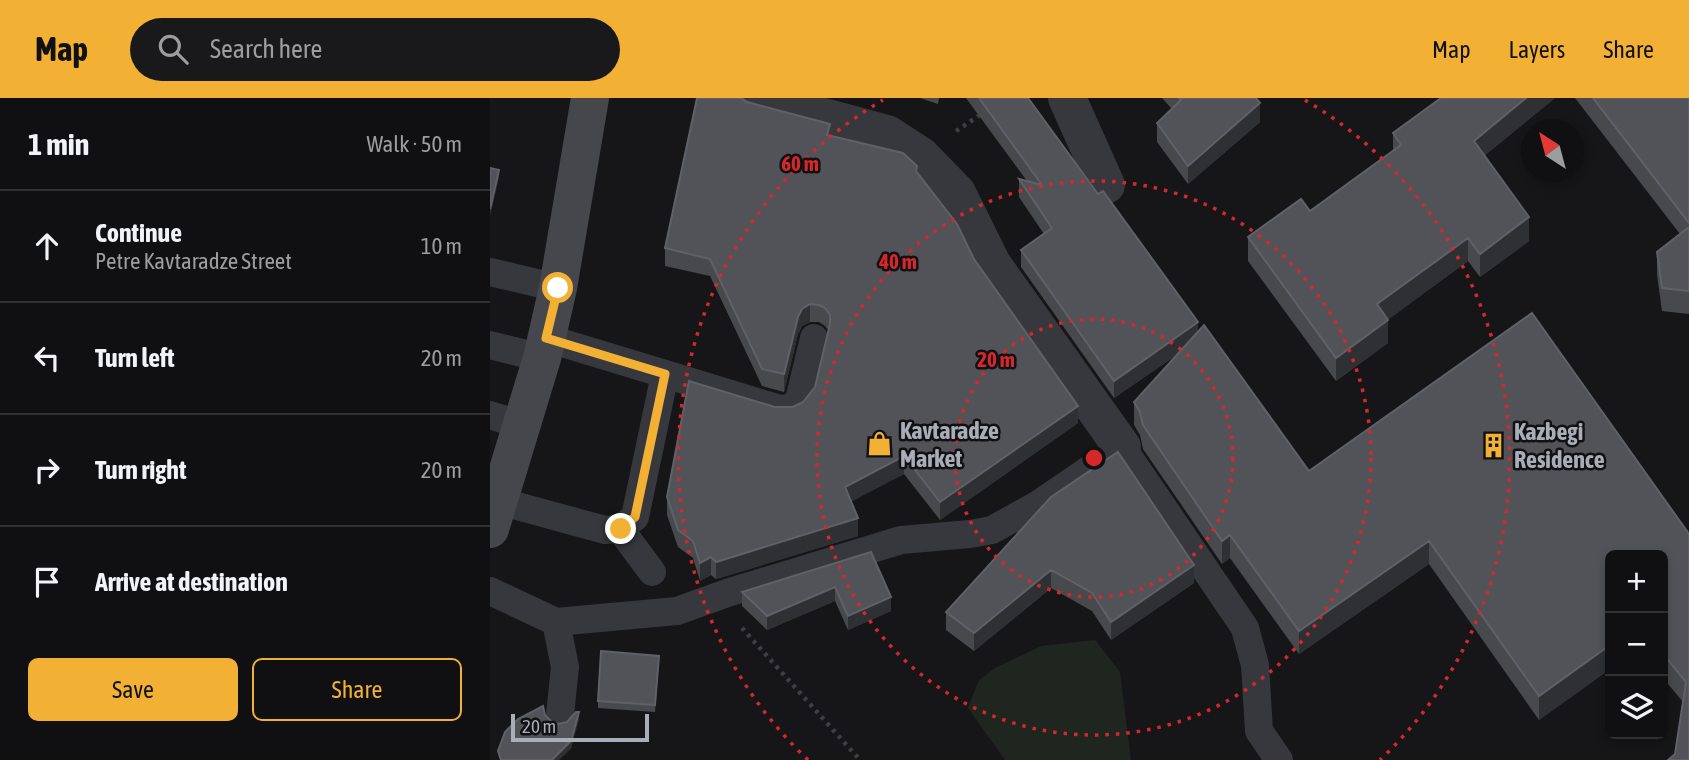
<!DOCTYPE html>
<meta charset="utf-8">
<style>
body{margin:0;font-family:"Asap Condensed",sans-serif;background:#19191b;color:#f1f3f6}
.controls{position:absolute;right:21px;bottom:21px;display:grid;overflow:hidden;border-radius:10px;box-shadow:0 4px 10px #0003}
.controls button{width:63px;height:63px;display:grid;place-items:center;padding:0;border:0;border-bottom:2px solid #303032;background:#101012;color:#f1f3f6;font:35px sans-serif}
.compass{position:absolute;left:1031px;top:21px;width:63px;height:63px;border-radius:50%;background:#101012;box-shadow:0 4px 10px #0003;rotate:324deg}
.scale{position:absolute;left:21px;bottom:18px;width:138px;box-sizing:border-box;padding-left:7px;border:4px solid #a8adb8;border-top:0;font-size:19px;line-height:24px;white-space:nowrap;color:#a8adb8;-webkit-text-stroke:5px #111113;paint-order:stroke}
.stop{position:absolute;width:21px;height:21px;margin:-16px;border:5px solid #f2b134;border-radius:50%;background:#fff}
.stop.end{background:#f2b134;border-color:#fff;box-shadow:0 2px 7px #0008}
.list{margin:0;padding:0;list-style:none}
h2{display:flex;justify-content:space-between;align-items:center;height:91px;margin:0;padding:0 28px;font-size:30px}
h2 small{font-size:23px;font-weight:400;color:#9c9d9f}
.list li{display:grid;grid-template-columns:46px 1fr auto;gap:21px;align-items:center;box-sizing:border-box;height:112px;padding:0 28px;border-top:2px solid #303032}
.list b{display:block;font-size:26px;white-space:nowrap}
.list p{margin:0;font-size:23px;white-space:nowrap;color:#9c9d9f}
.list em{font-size:23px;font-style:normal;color:#9c9d9f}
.actions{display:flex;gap:14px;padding:21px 28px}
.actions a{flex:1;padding:16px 0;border:2px solid #f2b134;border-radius:10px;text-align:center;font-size:24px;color:#f2b134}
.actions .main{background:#f2b134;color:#111}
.icon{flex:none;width:38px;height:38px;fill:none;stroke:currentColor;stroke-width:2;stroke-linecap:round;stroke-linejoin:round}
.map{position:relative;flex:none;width:1199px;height:662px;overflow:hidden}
header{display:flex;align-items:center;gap:42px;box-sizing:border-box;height:98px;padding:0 35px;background:#f2b134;color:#111}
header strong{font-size:33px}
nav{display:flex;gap:38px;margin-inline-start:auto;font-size:24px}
.search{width:490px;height:63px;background:#19191b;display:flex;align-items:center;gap:18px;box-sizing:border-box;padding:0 24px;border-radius:38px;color:#9c9d9f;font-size:26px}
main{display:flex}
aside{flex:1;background:#101012}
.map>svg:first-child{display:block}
.green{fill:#1e261f}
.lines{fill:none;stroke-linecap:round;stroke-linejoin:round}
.path{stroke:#3d3f44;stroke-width:4.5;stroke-dasharray:3.5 5;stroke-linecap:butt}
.service{stroke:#37383d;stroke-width:28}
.minor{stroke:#37383d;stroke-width:38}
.secondary{stroke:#45474d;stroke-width:38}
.wall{fill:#47494d}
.shaded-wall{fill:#2f3033}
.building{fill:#525359;stroke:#5f6168;stroke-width:2}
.route{stroke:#f2b134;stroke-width:9}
.ring{fill:none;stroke:#d62828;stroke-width:3.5;stroke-dasharray:3.5 7}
.labels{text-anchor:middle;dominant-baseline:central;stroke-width:5;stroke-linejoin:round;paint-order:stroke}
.poi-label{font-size:24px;font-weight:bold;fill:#a8adb8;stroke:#111113;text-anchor:start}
.centre{fill:#d62828;stroke:#111113;stroke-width:3.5}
.ring-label{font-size:21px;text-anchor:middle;font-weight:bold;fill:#d62828;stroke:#111113;stroke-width:5;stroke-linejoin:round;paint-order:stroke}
</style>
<header>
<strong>Map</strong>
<div class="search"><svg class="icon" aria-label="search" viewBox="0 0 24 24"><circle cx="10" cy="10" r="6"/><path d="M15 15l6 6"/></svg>Search here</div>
<nav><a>Map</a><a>Layers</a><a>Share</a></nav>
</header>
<main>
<aside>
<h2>1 min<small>Walk · 50 m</small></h2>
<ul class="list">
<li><svg class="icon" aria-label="ahead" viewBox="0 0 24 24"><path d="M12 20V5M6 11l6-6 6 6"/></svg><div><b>Continue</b><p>Petre Kavtaradze Street</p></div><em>10 m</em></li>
<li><svg class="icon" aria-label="left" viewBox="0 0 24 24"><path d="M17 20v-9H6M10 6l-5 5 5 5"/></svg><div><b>Turn left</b></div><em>20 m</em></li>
<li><svg class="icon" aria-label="right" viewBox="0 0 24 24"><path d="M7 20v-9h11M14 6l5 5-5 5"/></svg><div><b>Turn right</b></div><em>20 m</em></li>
<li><svg class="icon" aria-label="arrive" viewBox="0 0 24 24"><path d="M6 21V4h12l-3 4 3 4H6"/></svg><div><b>Arrive at destination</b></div></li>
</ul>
<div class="actions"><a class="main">Save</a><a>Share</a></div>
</aside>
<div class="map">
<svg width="1199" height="662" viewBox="0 0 1199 662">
<rect width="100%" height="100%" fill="#161618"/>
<path class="green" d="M605,542l25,32 11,88h-126l-37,-52 11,-28 16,-12 46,-22z"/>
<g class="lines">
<path class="path" d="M466,33l27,-18
M252,530l118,132"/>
<path class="service" d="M0,174l68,16
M0,247l52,13
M175,276l115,35 11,-1 8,-8 15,-62
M0,317l32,10
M9,403l106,29 15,-1 15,-12 30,-143 -119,-36
M130,431l32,43
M0,493l66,31 121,-11 53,-19 171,-52 69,-6 22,-4 45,-25 85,-58 123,181 10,37 4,66 20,29
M66,524l9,45 -5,48"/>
<path class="minor" d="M263,0l134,36 34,22 36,37 35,71 130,183
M577,0l39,87"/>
<path class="secondary" d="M0,431l52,-171 16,-70 32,-190"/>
</g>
<path class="wall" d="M430,0h19l-1,6z
M476,0h62l170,234 111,139 380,63v226l-14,-6 8,-52 -20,-24v-123h-53v114l-71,51 -110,-156 -130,90 -69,-96 -8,6 -79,-115 -3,-14 -6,-10v-23l44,-48 -64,44 -93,-131v-17l23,-16 -25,-37v-18l8,2z
M672,0h94l4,24 -72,62 -31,-42v-19l15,-14z
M951,0h114l-71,58 45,85 -49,36 -12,-16 -80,58v24l-52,38 -88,-120v-24l62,-26 83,-60v-18z
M1085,0h114v216l-27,-3 -5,-36v-23l23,-18z
M257,4l170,70 161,251 -138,97 -36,-46 -53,27 7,35 -142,43 -5,-4 -11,6 -7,-23 -15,-11 -11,-32v-18l108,-90h18l10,-5 12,-15 14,-56 -4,-5 -6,-4h-9l-8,4 -4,8 -14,58 -22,-6 -52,-110 -45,-10v-18z
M561,399l143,86 -83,57 -19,-29 -41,-23 -77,63 -28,-21v-18z
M381,454l20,59 -43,19 -13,-29 -68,29 -25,-24v-14z
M169,566l-4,48 -57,-4v-7z"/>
<path class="shaded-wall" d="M1036,0h29l-81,66v-23z
M770,5v19l-72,62v-18z
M9,72v8l-9,39v-8z
M1039,119v24l-49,36v-23z
M978,140v23l-91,67v-24z
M320,206v18l-8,4 -4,8 -14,58v-18l14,-57 4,-8z
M898,222v23l-52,38v-23z
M708,224v18l-84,58v-17z
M588,308v17l-138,97v-18z
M414,358v18l-59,31v-18z
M368,420v18l-142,43v-17z
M740,437v23l-8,6v-23z
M939,443v23l-130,90v-23z
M221,459v18l-11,6v-18z
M704,467v18l-83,57v-18z
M561,472v18l-77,63v-18z
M345,489v14l-68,29v-14z
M401,499v14l-43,19v-14z
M1120,547v24l-71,51v-24z
M89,614v8l-8,29 -12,11h-7z"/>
<path class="building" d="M207,0h44l6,4 83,22 -3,11 76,18 14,13 -1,5 41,53 17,35 104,147 -138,96 -36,-46 -59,31 13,31 -142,44 -5,-5 -11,6 -7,-22 -15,-11 -11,-33 22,-116 86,26h18l10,-5 12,-15 15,-63v-9l-5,-7 -6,-3 -9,-1 -8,5 -4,8 -14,57 -22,-5 -52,-110 -45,-11z
M489,0h49l70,96 5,-3 95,131 -84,59 -93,-131 31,-22 -33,-49 23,6z
M689,0h77l4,5 -72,63 -31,-43 24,-23z
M951,0h85l-52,43 55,76 -49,37 -12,-16 -91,66 11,16 -52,38 -88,-121 53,-38 9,12 91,-66 -8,-12z
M1103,0h96v125z
M0,70l9,2 -9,39z
M1199,129v64l-27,-3 -5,-36z
M1042,215l157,221v226h-21l7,-6 11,-72 -23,-28v-99h-53v90l-71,51 -110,-155 -130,90 -69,-96 -8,6 -79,-116 -3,-13 -6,-10 70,-77 105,146z
M628,354l76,113 -83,57 -19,-29 -41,-23 -77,63 -28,-21 105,-115z
M381,454l20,45 -43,19 -13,-29 -68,29 -25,-24z
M111,553l58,5 -4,49 -57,-4z
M53,608l2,9 6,6 7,3 9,-2 9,-10h3l-8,29 -19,19h-51l-3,-9 7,-19 13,-13z"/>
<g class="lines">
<path class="route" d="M68,190l-12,50 119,36 -30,143 -14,12"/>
</g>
<g class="ring">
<circle cx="604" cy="360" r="139"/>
<circle cx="604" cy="360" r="277"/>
<path d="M318 662A416 416 0 0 1 393 2M815 2A416 416 0 0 1 890 662"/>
</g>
<defs>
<symbol id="shop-bare" viewBox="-9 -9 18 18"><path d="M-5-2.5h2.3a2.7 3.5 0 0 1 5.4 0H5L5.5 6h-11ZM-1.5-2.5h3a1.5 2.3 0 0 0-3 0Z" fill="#f2b134" stroke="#111113" stroke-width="2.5" paint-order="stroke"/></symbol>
<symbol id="building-bare" viewBox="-9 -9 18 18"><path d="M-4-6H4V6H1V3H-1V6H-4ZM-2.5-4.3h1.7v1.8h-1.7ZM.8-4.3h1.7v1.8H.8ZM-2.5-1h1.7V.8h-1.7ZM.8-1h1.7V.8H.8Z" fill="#f2b134" stroke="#111113" stroke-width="2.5" paint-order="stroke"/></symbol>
</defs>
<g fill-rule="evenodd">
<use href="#shop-bare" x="372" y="328" width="35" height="35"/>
<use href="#building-bare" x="986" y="330" width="35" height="35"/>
</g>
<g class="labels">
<g class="poi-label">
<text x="410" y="332">Kavtaradze<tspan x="410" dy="28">Market</tspan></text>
<text x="1024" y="333">Kazbegi<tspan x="1024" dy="28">Residence</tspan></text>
</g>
</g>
<circle cx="604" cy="360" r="10" class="centre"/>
<g class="ring-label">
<text x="310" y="73">60 m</text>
<text x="408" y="171">40 m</text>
<text x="506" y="269">20 m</text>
</g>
</svg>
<div class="controls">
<button>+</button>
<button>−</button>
<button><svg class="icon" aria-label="layers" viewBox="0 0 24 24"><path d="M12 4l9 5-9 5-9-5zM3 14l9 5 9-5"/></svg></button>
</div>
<svg class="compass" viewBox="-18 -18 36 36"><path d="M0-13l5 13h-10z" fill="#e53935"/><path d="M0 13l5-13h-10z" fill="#9c9d9f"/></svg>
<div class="scale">20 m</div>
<div class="stop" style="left:68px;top:190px"></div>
<div class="stop end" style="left:131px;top:431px"></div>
</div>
</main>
